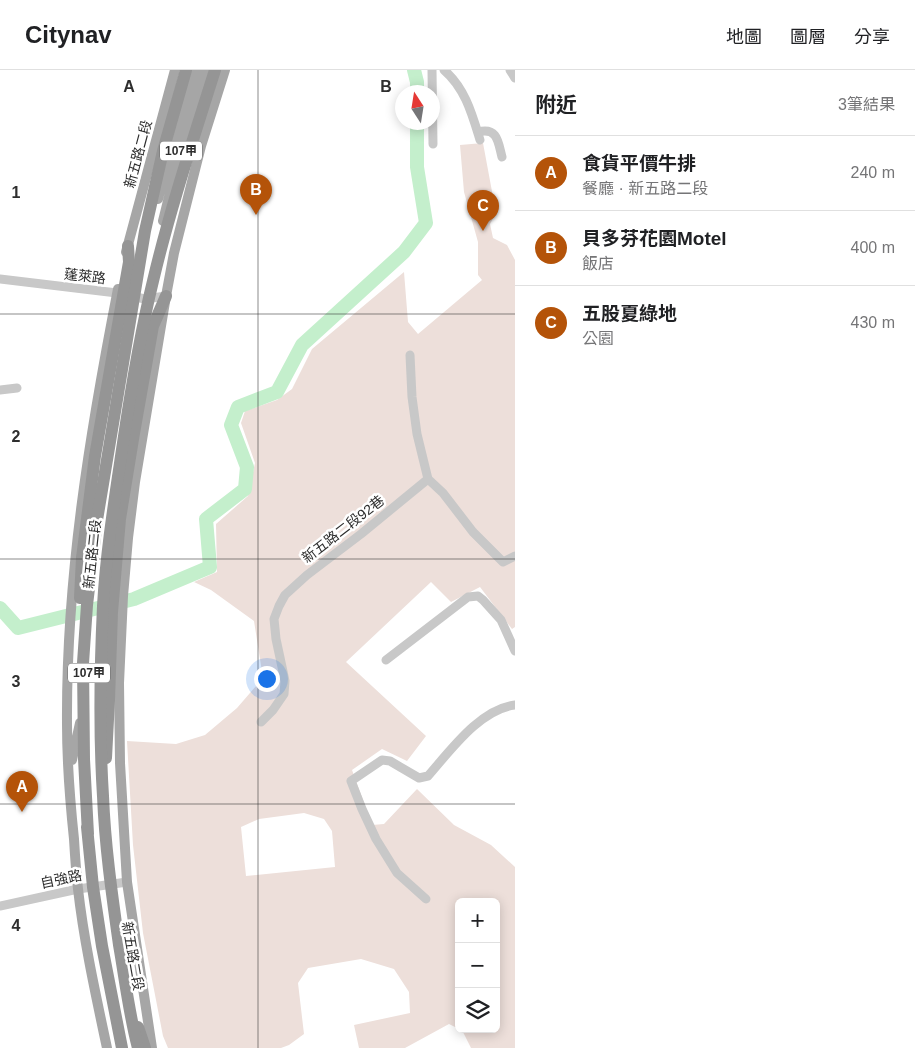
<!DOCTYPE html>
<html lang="zh-TW">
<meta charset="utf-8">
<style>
body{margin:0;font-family:Helvetica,"Noto Sans TC",sans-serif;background:#f2f2f2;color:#202124}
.controls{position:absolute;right:15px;bottom:15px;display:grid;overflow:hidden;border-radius:8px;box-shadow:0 2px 12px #0003}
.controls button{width:45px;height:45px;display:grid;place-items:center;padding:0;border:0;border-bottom:1px solid #e0e0e0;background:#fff;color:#202124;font:25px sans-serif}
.compass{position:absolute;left:395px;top:15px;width:45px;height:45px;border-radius:50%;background:#fff;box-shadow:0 2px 12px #0003;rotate:348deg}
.you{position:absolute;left:266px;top:608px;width:18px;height:18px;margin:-12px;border:4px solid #fff;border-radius:50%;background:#1a73e8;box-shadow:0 0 0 8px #1a73e833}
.badge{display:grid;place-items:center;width:32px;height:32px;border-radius:50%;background:#b45309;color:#fff;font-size:16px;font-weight:700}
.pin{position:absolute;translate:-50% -41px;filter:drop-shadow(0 1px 2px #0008)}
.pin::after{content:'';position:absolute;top:26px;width:18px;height:15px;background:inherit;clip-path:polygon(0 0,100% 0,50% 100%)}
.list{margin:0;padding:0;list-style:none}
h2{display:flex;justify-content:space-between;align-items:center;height:65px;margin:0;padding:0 20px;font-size:21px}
h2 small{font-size:16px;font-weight:400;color:#757577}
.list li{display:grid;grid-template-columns:32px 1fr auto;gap:15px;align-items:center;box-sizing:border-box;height:75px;padding:0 20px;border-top:1px solid #e0e0e0}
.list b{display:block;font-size:19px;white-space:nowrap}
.list p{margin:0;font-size:16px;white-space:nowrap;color:#757577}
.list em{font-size:16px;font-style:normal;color:#757577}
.icon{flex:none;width:28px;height:28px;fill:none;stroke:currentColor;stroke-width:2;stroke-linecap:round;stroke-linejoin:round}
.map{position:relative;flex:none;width:515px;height:978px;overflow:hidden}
header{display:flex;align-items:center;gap:30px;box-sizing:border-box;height:70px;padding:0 25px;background:#fff;border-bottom:1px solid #e0e0e0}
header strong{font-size:24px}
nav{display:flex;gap:28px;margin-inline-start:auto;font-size:18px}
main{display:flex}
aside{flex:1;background:#fff}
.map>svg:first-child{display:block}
.green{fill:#eddfda;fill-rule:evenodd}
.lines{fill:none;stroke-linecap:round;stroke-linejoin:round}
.river{stroke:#c4efcc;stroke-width:14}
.minor{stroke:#c8c8c8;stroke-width:9}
.major{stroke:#a6a6a6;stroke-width:10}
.highway{stroke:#959595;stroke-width:12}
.highway-bridge{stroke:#959595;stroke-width:12}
.grid{fill:none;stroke:#2e2e2e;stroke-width:1;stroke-opacity:0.55}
.labels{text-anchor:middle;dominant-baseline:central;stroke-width:5;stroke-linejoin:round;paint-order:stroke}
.shield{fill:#fff;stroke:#6d6d6d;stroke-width:1}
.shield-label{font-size:12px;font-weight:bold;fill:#2e2e2e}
.street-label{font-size:14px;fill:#2e2e2e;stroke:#fff}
.grid-label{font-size:16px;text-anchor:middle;font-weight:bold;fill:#2e2e2e;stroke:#fff;stroke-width:5;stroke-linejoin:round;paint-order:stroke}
</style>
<header>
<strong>Citynav</strong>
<nav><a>地圖</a><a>圖層</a><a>分享</a></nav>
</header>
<main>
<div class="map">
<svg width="515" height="978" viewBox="0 0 515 978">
<rect width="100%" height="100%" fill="#fff"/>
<path class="green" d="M483,73l13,70 -6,11 3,14 14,7 8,15v367l-3,2 -32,-42 -29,15 -20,-20 -85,80 80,74 -19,25 -25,-12 -30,21 20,55 12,-1 33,-35 37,36 37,20 24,22v181h-44l-9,-18 -2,-1h36v-127h-37v127l-10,-5 -44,24h-46l-5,-23 56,-12 -1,-21 -15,-23 -33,-10 -53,9 -10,15 6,51 -15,11 -8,3h-113l-5,-12 -20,-103 -10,-88 -6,-104 49,3 29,-9 32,-27 26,-30 -9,-57 -43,-31 -17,-8 23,-10 -1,-48 32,-28 7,-33 -14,-40 4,-12 32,-11 15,-11 20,-40 92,-77 4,50 10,12 64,-54 -4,-5v-33l-14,-50 -4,-47zM304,743l20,6 8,12 3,36 -89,9 -5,-49 18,-8z"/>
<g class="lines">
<path class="river" d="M414,0l3,12v10
M0,538l18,20 116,-29 76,-32 -4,-48 39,-30 2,-22 -16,-42 7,-18 39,-15 25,-47 102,-93 22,-29 -9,-56v-45"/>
<path class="minor" d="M432,0l1,74
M444,0c21,18 28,44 36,70
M510,0l5,8
M478,62c20,-5 20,10 24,25
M0,209l117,14 28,6 21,-3
M410,285l2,42 5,37 11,45
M0,320l17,-2
M386,590l82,-63 10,-1 5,4 18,20 14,31
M261,652l12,-12 11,-16 1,-13 -9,-42 -2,-20 5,-13 6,-11 22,-20 54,-41 67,-55 15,14 30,39 30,30 12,-6
M426,829l-29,-26 -21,-34 -14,-30 -11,-28 31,-21 8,1 29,17 9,-2c22,-25 52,-67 87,-71
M0,836l78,-17 49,-7"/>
<path class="major" d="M158,129l16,-61 21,-68
M163,151l20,-81 22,-70
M126,182l49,-182
M72,690l8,-37
M107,978c-11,-52 -23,-106 -29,-159 -2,-17 -3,-33 -4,-50 -4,-38 -7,-77 -7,-115 -1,-147 23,-292 51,-435
M152,978l-25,-166 -7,-119 -1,-80 4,-87 5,-58 7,-56 31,-186 8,-43 27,-107 24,-76"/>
<path class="highway" d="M82,488l13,-102 34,-194 -1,-16
M106,688l3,-58 3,-88 8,-93 14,-86 19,-107 13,-30
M138,957l7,21"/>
<path class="highway-bridge" d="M80,528l2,-40
M87,757l6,60 9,59 20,102
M88,764l-4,-75 -1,-96 4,-58 10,-85 48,-289 18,-80 23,-81
M138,978c-9,-34 -13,-69 -19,-103 -7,-50 -14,-99 -16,-149 -4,-63 -3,-127 0,-190 3,-54 12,-109 20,-163 8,-54 17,-109 30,-162 17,-72 40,-141 62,-211"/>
</g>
<path class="grid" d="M258,0v978M0,244h515M0,489h515M0,734h515"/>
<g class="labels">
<g class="shield">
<rect x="160" y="71.5" width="42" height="19" rx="4"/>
<rect x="68" y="593.5" width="42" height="19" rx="4"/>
</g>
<g class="shield-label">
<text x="181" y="81">107甲</text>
<text x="89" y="603">107甲</text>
</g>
<g class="street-label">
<text transform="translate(138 84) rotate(-75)">新五路二段</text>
<text transform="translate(85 206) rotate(7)">蓬萊路</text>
<text transform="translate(343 459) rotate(-38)">新五路二段92巷</text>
<text transform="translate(92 484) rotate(-84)">新五路二段</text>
<text transform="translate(61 809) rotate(-12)">自強路</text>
<text transform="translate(133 886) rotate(80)">新五路二段</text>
</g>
</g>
<g class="grid-label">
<text x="129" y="22">A</text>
<text x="386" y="22">B</text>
<text x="16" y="128">1</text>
<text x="16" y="372">2</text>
<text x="16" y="617">3</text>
<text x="16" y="861">4</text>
</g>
</svg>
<div class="controls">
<button>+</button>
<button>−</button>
<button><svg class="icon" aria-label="layers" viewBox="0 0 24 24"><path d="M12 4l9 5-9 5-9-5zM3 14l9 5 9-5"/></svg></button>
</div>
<svg class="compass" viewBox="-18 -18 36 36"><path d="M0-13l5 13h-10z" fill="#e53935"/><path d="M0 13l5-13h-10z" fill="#757577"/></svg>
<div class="you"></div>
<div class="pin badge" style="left:22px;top:742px">A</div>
<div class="pin badge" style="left:256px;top:145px">B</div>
<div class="pin badge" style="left:483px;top:161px">C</div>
</div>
<aside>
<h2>附近<small>3筆結果</small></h2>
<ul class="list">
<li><span class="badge">A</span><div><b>食貨平價牛排</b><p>餐廳 · 新五路二段</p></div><em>240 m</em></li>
<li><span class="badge">B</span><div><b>貝多芬花園Motel</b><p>飯店</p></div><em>400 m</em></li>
<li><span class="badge">C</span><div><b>五股夏綠地</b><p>公園</p></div><em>430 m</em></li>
</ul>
</aside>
</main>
